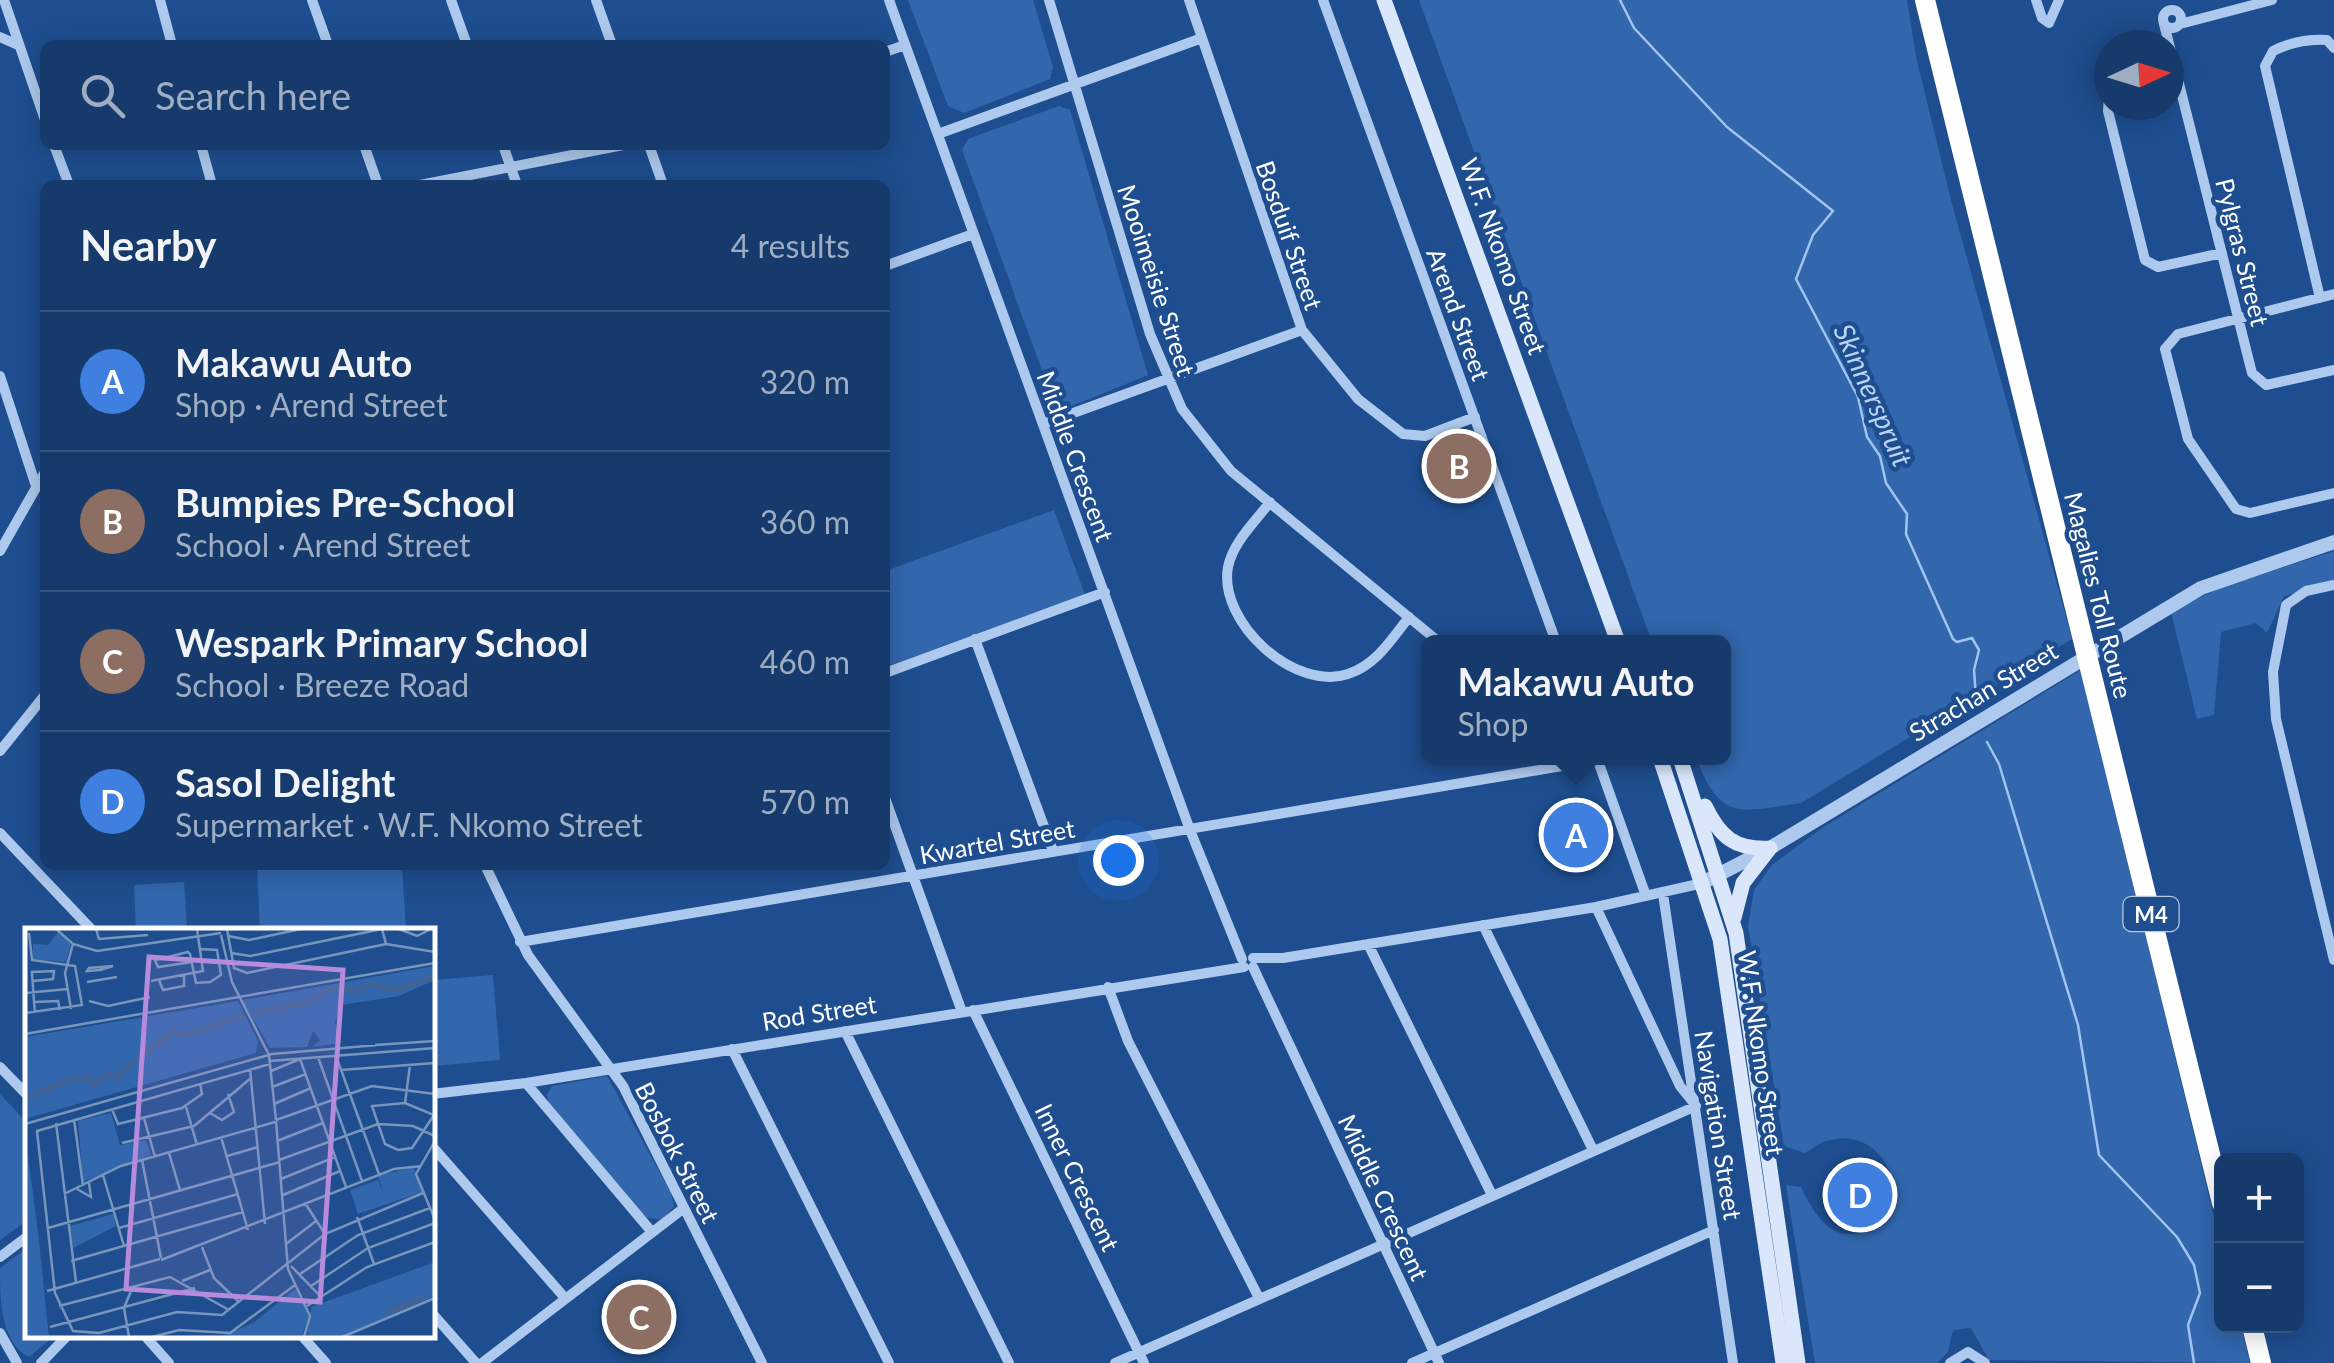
<!DOCTYPE html>
<meta charset="utf-8">
<style>
body{margin:0;font-family:Lato,sans-serif;background:#1f4171;color:#f1f3f6}
.controls{position:absolute;right:30px;bottom:30px;display:grid;overflow:hidden;border-radius:15px;box-shadow:0 5px 25px #0003}
.controls button{width:90px;height:90px;display:grid;place-items:center;padding:0;border:0;border-bottom:2px solid #35547e;background:#163a6b;color:#f1f3f6;font:50px sans-serif}
.compass{position:absolute;left:2094px;top:30px;width:90px;height:90px;border-radius:50%;background:#163a6b;box-shadow:0 5px 25px #0003;rotate:86deg}
.you{position:absolute;left:1118px;top:860px;width:35px;height:35px;margin:-25px;border:8px solid #fff;border-radius:50%;background:#1a73e8;box-shadow:0 0 0 15px #1a73e833}
.badge{display:grid;place-items:center;width:65px;height:65px;border-radius:50%;background:#d6ab8b;color:#fff;font-size:32px;font-weight:700}
.pin{position:absolute;translate:-50% -50%;border:5px solid #fff;box-shadow:0 2px 10px #0006}
.popup{position:absolute;left:1421px;top:635px;width:310px;height:130px;box-sizing:border-box;display:grid;place-content:center;border-radius:15px;background:#163a6b;filter:drop-shadow(0 2px 8px #0005);font-size:32px;white-space:nowrap;color:#9eadc1}
.popup b{font-size:38px;color:#f1f3f6}
.popup::after{content:'';position:absolute;left:50%;top:100%;margin-left:-20px;border:20px solid transparent;border-top-color:#163a6b}
.list{margin:0;padding:0;list-style:none}
h2{display:flex;justify-content:space-between;align-items:center;height:130px;margin:0;padding:0 40px;font-size:42px}
h2 small{font-size:32px;font-weight:400;color:#9eadc1}
.list li{display:grid;grid-template-columns:65px 1fr auto;gap:30px;align-items:center;box-sizing:border-box;height:140px;padding:0 40px;border-top:2px solid #35547e}
.list b{display:block;font-size:38px;white-space:nowrap}
.list p{margin:0;font-size:32px;white-space:nowrap;color:#9eadc1}
.list em{font-size:32px;font-style:normal;color:#9eadc1}
.icon{flex:none;width:55px;height:55px;fill:none;stroke:currentColor;stroke-width:2;stroke-linecap:round;stroke-linejoin:round}
.map{position:relative;flex:none;width:2334px;height:1363px;overflow:hidden}
.search{position:absolute;background:#163a6b;box-shadow:0 5px 25px #0003;left:40px;top:40px;width:850px;height:110px;display:flex;align-items:center;gap:25px;box-sizing:border-box;padding:0 35px;border-radius:15px;color:#9eadc1;font-size:38px}
.panel{position:absolute;background:#163a6b;box-shadow:0 5px 25px #0003;left:40px;top:180px;width:850px;height:690px;border-radius:15px}
.map>svg:first-child{display:block}
.green{fill:#3267ad}
.lines{fill:none;stroke-linecap:round;stroke-linejoin:round}
.stream{stroke:#a1c4ef;stroke-width:2.5}
.minor{stroke:#adc9ed;stroke-width:10}
.tertiary{stroke:#adc9ed;stroke-width:14}
.secondary{stroke:#dae7fa;stroke-width:15}
.motorway{stroke:#fff;stroke-width:20}
.labels{text-anchor:middle;dominant-baseline:central;stroke-width:9;stroke-linejoin:round;paint-order:stroke}
.shield{fill:#1e4e8f;stroke:#bccadd;stroke-width:2.5}
.shield-label{font-size:22px;font-weight:bold;fill:#fff}
.street-label{font-size:25px;fill:#fff;stroke:#1e4e8f}
.water-label{font-size:28px;font-style:italic;fill:#b9d3f4;stroke:#1e4e8f}
.inset-river{fill:none;stroke:#436494;stroke-width:5}
.inset-road{fill:none;stroke:#7895bc;stroke-width:2.5}
.view{fill:#b68bdc;fill-opacity:0.15;stroke:#b68bdc;stroke-width:5}
.inset-edge{fill:none;stroke:#fff;stroke-width:5}
</style>
<div class="map">
<svg width="2334" height="1363" viewBox="0 0 2334 1363">
<rect width="100%" height="100%" fill="#1e4e8f"/>
<path class="green" d="M908,0h125l20,67 -3,12 -86,34 -16,-7z
M1419,0h488l9,57 35,143 121,439 -271,164c-62,9 -80,19 -105,-45h28v-116h-72z
M1059,106l11,4 78,265 -91,37 -95,-262 6,-11z
M1054,510l31,85 -200,72v-96z
M2334,551v30l-50,15 -17,37 -11,-10 -35,9 -7,83 -17,4 -26,-107 46,-23z
M2081,670l140,576 1,80h19l9,37 -261,-3 -18,-32 -18,2 -5,21 -10,12h-123l-29,-178 15,2c21,44 42,65 90,28 14,-40 -18,-89 -65,-74 -7,2 -14,8 -21,12l-21,-7 -36,-220 6,-36 18,-25 50,-37z
M346,865h56l4,65h-146l-3,-60z
M184,882l3,47 -25,1 -1,-6 -1,6h-24l-2,-45z
M493,975l7,85 -67,6v-86z
M607,1076l64,117 3,13 -11,14 -20,-3 -94,-111 -2,-11 5,-9z
M0,1094l27,29 1,97 -28,20z
M27,1248l1,88h26l-25,21c-29,-14 -29,-60 -29,-89z"/>
<g class="lines">
<path class="stream" d="M1620,0l14,28 93,99 106,84 -20,24 -17,44 62,118 9,40 13,19 6,27 21,31 -1,20 47,105 4,3 15,-4 7,12 -5,20 2,28
M1987,742l12,22 79,261 21,130 78,82 17,28 6,28 -12,32 6,38"/>
<path class="minor" d="M4,0l41,120
M160,0l12,45
M312,0l16,45
M451,0l16,45
M596,0l16,45
M889,0l301,830 52,129
M1049,0l101,334 32,75 49,62 208,171
M1189,0l113,330 56,69 45,35 22,2 50,-19
M1323,0l233,642
M2036,0l6,18 7,5 10,-23
M2163 19a9 9 0 1 1 18 0a9 9 0 1 1-18 0Z
M2164,24l88,349 14,12 68,-15
M2180,24l92,-24
M0,37l18,8
M885,52l20,-7
M2109,98l-1,13 37,149 13,7 64,-14
M938,134l264,-96
M54,145l15,40
M201,145l11,40
M364,145l14,40
M503,145l14,40
M649,145l14,40
M420,185l203,-40
M885,266l88,-32
M2334,294l-156,40 -13,15 23,90 48,70 14,4 84,-20
M2320,298l-55,-232 8,-15c16,-8 36,-12 54,-11l7,8
M0,376l36,110
M1043,424l259,-94
M1270,502c-15,20 -37,40 -42,65 -10,55 66,125 120,107 28,-9 44,-35 61,-57
M0,551l45,-79
M2334,585l-28,6 -20,14 -13,67 3,47 58,241
M975,639l78,212
M885,673l220,-81
M0,751l45,-56
M1597,758l49,138
M885,798l77,214
M0,833l93,98
M485,865l43,90 95,131 139,277
M1663,894l70,469
M1483,925l110,225
M520,942l1078,-182
M1368,944l124,251
M1253,958h30l313,-51 107,-24
M1253,967l186,396
M1108,987l20,54 130,255
M973,1010l171,353
M845,1031l164,332
M732,1049l157,314
M0,1067l28,29
M526,1083l125,148
M432,1094l94,-11 718,-116
M432,1146l133,152
M0,1257l28,-21
M432,1313l44,50
M0,1333l17,30
M145,1336l24,27
M302,1336l24,27
M41,1363l26,-27
M482,1363l202,-155
M1115,1363l581,-257 -16,-20 -84,-179
M1412,1363l302,-133
M1950,1363l18,-11 17,11"/>
<path class="tertiary" d="M1708,880l62,-32 431,-260 133,-46"/>
<path class="secondary" d="M1384,0l234,642
M1660,758l60,181 63,424
M1680,758l56,175 62,430
M1705,806c15,31 30,44 65,42
M1734,918l9,-35 27,-35"/>
<path class="motorway" d="M1925,0l297,1203
M2252,1326l9,37"/>
</g>
<g class="labels">
<rect class="shield" x="2123.5" y="897" width="55" height="34" rx="8"/>
<g class="shield-label">
<text x="2151" y="914">M4</text>
</g>
<g class="street-label">
<text transform="translate(1290 235) rotate(71)">Bosduif Street</text>
<text transform="translate(2243 252) rotate(76)">Pylgras Street</text>
<text transform="translate(1504 256) rotate(70)">W.F. Nkomo Street</text>
<text transform="translate(1157 280) rotate(72)">Mooimeisie Street</text>
<text transform="translate(1459 314) rotate(70)">Arend Street</text>
<text transform="translate(1076 456) rotate(70)">Middle Crescent</text>
<text transform="translate(2099 595) rotate(76)">Magalies Toll Route</text>
<text transform="translate(1983 691) rotate(-31)">Strachan Street</text>
<text transform="translate(997 841) rotate(-10)">Kwartel Street</text>
<text transform="translate(819 1012) rotate(-9)">Rod Street</text>
<text transform="translate(1762 1053) rotate(82)">W.F. Nkomo Street</text>
<text transform="translate(1719 1125) rotate(81)">Navigation Street</text>
<text transform="translate(678 1152) rotate(63)">Bosbok Street</text>
<text transform="translate(1078 1177) rotate(64)">Inner Crescent</text>
<text transform="translate(1384 1197) rotate(65)">Middle Crescent</text>
</g>
<g class="water-label">
<text transform="translate(1874 395) rotate(66)">Skinnerspruit</text>
</g>
</g>
<g transform="translate(25 928)">
<rect width="410" height="410" fill="#1e4e8f"/>
<path d="M33,4l13,12 -5,18 -33,-3v-15l15,1zM410,38v14l-36,16 -58,9 -6,17 6,21 -29,4 8,-7 -7,-9 -6,16 -37,1 -28,-48zM213,73l20,40 -2,12 -231,66v-82zM86,185l9,32 26,-5 5,15 -68,27 -5,-61zM0,205l13,99 11,105h-24zM389,239l8,25 -64,22 -8,-24 28,-10 7,17 -7,-21zM88,286l3,12 -43,22 -3,-22zM410,334v34l-96,41h-32l4,-30zM270,361l14,26 -7,22h-81l32,-14z" fill="#3267ad"/>
<path class="inset-river" d="M228,85l58,-11 17,-13 29,2 12,-7 26,6 40,-14M0,170l48,-20h16l4,7 16,-11 8,3 57,-47 10,6 61,-21M361,385l39,-16"/>
<path class="inset-road" d="M31,1l17,15 24,7 124,-18M71,1l3,10 49,-4M202,1l7,39 13,5 139,-29 49,8M374,1l18,7 14,-7M196,7l11,47 37,73 7,65M203,8l21,4 52,-11M206,25l19,3 132,-27 4,15M167,34l-34,5 -3,-7 33,-8 2,2 6,29 14,-1 11,-7 -4,-25 -17,-1M88,38l-13,4 -13,1 2,-3zM134,52l4,10 21,-4v-11M8,53l20,-2 1,-8 -22,1v1l2,29 1,11M126,53l52,-10 -6,-42M62,54l30,-5M0,65l43,-4M64,73l19,5 42,-9M9,74l24,-1 2,9M46,81l-6,-36 8,-29M0,85l57,-8 -7,-39 -43,-6 -3,-27M0,106l410,-71M350,117l60,-4M311,128l43,118M293,129l44,124M245,133l165,-13M245,136l-233,67 18,162 18,38 26,2 78,-21 45,3 103,-81 98,-41M225,141l15,155M316,142l94,-7M246,143l29,-12 46,128M247,159l34,-13M380,175l29,12 -22,33 -14,2 -13,-6 -13,-38zM380,175l5,-38M249,176l37,-16M161,179l11,38M87,181l6,15 64,-16 20,-14 -2,-11M185,185l12,7 12,-8 -6,-18M119,190l11,39M49,191l9,67M251,192l96,-34 63,8M251,193l12,148 22,47 -6,21M31,195l20,159M0,196l247,-70 106,-9M196,209l27,93M252,213l46,-18M410,213l-19,33 19,46M97,215l72,-17 57,-48M144,225l11,37M202,228l31,-9M117,232l19,98M254,232l99,-36 35,2 22,10M78,247l21,71M256,251l54,-22M52,261l14,8 -2,-14M39,266l57,-28 154,-44M258,267l57,-24M280,275l20,31M332,289l17,47M23,300l232,-66M94,300l119,-34M261,316l30,-23M177,319l12,31 25,24M136,332l233,-91 27,-3M46,333l172,-49M266,338l31,32M275,346l58,-39 72,-27M157,353l28,-11M286,358l57,-38 67,-25M22,363l113,-32M34,378l111,-29 59,33M282,378l60,-39 68,-25M25,399l145,-39M104,409l-5,-29 9,-22M127,409l27,-7 51,3 65,-48M317,409l93,-39"/>
<path class="view" d="M124,29l194,13 -23,332 -194,-13z"/>
<rect width="410" height="410" class="inset-edge"/>
</g>
</svg>
<div class="controls">
<button>+</button>
<button>−</button>
</div>
<svg class="compass" viewBox="-18 -18 36 36"><path d="M0-13l5 13h-10z" fill="#e53935"/><path d="M0 13l5-13h-10z" fill="#9eadc1"/></svg>
<div class="you"></div>
<div class="pin badge" style="left:1576px;top:835px;background:#3f7fe0">A</div>
<div class="popup"><b>Makawu Auto</b>Shop</div>
<div class="pin badge" style="left:1459px;top:466px;background:#8d6e63">B</div>
<div class="pin badge" style="left:639px;top:1317px;background:#8d6e63">C</div>
<div class="pin badge" style="left:1860px;top:1195px;background:#3f7fe0">D</div>
<div class="search"><svg class="icon" aria-label="search" viewBox="0 0 24 24"><circle cx="10" cy="10" r="6"/><path d="M15 15l6 6"/></svg>Search here</div>
<section class="panel">
<h2>Nearby<small>4 results</small></h2>
<ul class="list">
<li><span class="badge" style="background:#3f7fe0">A</span><div><b>Makawu Auto</b><p>Shop · Arend Street</p></div><em>320 m</em></li>
<li><span class="badge" style="background:#8d6e63">B</span><div><b>Bumpies Pre-School</b><p>School · Arend Street</p></div><em>360 m</em></li>
<li><span class="badge" style="background:#8d6e63">C</span><div><b>Wespark Primary School</b><p>School · Breeze Road</p></div><em>460 m</em></li>
<li><span class="badge" style="background:#3f7fe0">D</span><div><b>Sasol Delight</b><p>Supermarket · W.F. Nkomo Street</p></div><em>570 m</em></li>
</ul>
</section>
</div>
